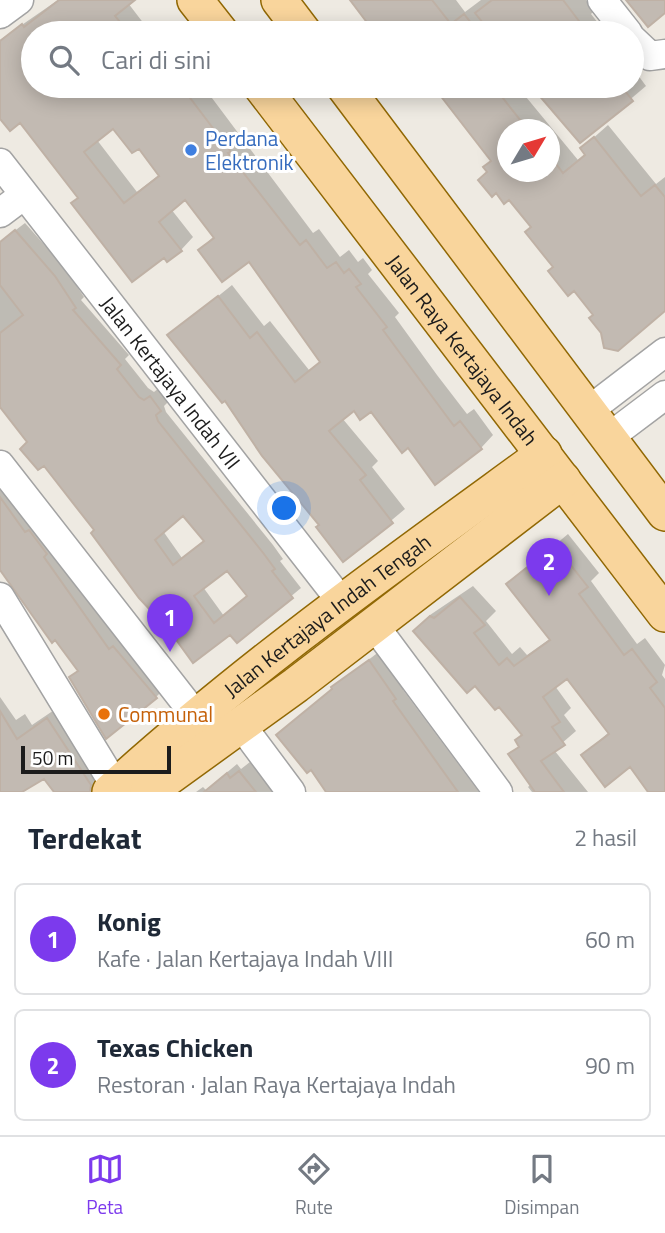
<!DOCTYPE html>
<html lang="id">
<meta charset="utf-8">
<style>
body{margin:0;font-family:"Titillium Web",sans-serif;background:#f2f2f3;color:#1f2937}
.compass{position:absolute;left:497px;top:119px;width:63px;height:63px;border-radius:50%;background:#fff;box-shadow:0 4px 18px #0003;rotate:52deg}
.scale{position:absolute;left:21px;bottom:18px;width:150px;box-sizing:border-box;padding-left:7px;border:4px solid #1c1c1c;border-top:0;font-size:19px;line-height:24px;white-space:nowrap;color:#1c1c1c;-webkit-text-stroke:5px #fff;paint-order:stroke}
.you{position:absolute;left:285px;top:509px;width:24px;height:24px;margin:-18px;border:5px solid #fff;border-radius:50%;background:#1a73e8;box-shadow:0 0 0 10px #1a73e833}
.badge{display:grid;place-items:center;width:46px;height:46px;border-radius:50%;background:#7c3aed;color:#fff;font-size:23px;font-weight:700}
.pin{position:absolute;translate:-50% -58px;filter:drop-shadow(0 2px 4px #0008)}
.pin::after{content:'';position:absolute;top:37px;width:24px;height:21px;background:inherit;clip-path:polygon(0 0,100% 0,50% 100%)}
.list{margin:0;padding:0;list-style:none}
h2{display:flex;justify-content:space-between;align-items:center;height:91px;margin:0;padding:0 28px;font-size:30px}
h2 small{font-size:23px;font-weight:400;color:#747a83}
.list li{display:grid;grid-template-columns:46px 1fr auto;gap:21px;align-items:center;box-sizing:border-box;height:112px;margin:0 14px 14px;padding:0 14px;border:2px solid #e0e1e3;border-radius:10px}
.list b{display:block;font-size:26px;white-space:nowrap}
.list p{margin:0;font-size:23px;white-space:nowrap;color:#747a83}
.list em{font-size:23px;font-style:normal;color:#747a83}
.icon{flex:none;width:38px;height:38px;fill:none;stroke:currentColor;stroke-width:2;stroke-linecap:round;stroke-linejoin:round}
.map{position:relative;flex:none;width:665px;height:792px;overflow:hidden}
.search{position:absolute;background:#fff;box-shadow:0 4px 18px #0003;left:21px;right:21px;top:21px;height:77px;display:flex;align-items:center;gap:18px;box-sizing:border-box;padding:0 24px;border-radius:38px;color:#747a83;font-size:26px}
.sheet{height:343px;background:#fff}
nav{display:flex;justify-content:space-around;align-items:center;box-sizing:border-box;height:98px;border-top:2px solid #e0e1e3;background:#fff;font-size:19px;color:#747a83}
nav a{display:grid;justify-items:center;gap:4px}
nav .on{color:#7c3aed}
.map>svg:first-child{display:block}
.shadow{fill:#0003;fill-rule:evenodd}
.building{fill:#c2bab2;stroke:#bfb1a5;stroke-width:2;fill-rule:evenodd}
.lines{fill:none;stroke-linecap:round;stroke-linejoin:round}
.minor-casing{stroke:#a3a3a3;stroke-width:31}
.major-casing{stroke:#916804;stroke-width:38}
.minor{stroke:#fff;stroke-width:28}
.major{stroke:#f9d59c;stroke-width:35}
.shop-dot{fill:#3f7fe0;stroke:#fff;stroke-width:2.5}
.food-dot{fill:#e8710a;stroke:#fff;stroke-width:2.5}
.labels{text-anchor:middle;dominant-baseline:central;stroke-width:6;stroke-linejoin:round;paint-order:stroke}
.shop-label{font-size:21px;fill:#366cbe;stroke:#fff;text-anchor:start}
.street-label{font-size:21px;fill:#1c1c1c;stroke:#fff}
.food-label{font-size:21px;fill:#c56008;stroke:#fff;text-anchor:start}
</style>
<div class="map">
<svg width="665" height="792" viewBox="0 0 665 792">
<rect width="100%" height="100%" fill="#eeeae2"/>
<path class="shadow" d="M58,0h74l-4,3 23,30h-118v53h170l110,147 6,-4 21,28 9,-7 9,12 5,-4 9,12 -4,4 31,39 -4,4 42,58 30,39 7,-5 19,26 -12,13 -73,-2 -36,-37h-18l-12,9 36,43 -6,6 33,42 -61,51 -23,-36 -96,-125 -55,-64 62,-50 32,41 6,-5 39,49 12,-9 -72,-101 -49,-10 14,-14 -29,-38 -14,11 22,28 -12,13 -101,-53 -59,-77 -21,-3v-77zM114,126l25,20 21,28 -23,18 -40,-52z
M351,0h105l9,12 16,-12h105l9,10 -4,4 15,19h-232z
M170,27l5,6h-13z
M632,67l14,19 -65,55 -46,-55h97z
M421,86h96l61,74 8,-7 -4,-5 26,-23 48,59 9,-7v132l-62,23 -8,-17 -40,-49 -22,-40 -44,-55 4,-11 -57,-72 -8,6zM508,130h42v42h-42z
M25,223l39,44 20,30 -3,3 48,55 -4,4 23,29 6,4 5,-4 10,13 -5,5 2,6 107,133 10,14 -3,2 21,27 -64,53 -7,-9 -37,28 -193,-255v-163zM183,514l22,26 -23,18 -19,-27zM227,569l22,26 -25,21 -21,-29z
M0,485l119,156 4,-3 42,50 -9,9 -85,-19 8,-9 -79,-101z
M568,534l31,39 -8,8 46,63 8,-6 20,27 -3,10 3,4v113h-14l-20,-27 -48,-10 26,-23 -41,-55 -13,9 16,22 -7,7 12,16 -22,19 34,42h-56l-4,-5 3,-3 -20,-29 9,-10 3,-11 -24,-30 -83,-75 14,-14 43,-29 23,25 -10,10 26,33 8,-7 7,8 24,-17 -43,-54z
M380,651l25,36 -2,3 76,102h-151l5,-105z
M0,697l16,23 9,-6 7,11 31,-21 43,65 -12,23h-38l-11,-15 -27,15h-18z
M250,762l24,30h-78l7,-5 3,3 31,-26 4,5z"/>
<path class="building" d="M59,0h76l-20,16 14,17h-96v53h95l9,10 14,-10h30l50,66 -3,1 72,92 6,-5 21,28 9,-6 8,11 5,-4 12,15 -5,3 31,40 -4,3 42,57 29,39 6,-5 22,28 -47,36 -27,-37 -6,5 -31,-41 -11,8 -6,-9 -25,20 37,44 -6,5 33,43 -50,39 -27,-35 3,-2 -57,-69 -37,-55 -3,2 -55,-68 51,-39 32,42 7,-6 38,50 25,-20 -71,-100 -27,20 -24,-32 16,-12 -29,-38 -26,22 23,29 -15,11 -3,-4 -32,24 -61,-79 7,-5 -58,-75 -10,8 -10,-12v-78l22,-17 2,3zM113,129l19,24 7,-4 20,27 -35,27 -40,-51z
M350,0h82l19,24 13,-10 15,19h-104z
M492,0h71l19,25 -10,8h-81l-16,-20z
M626,0h39v13l-17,14z
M433,86h58l11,11 26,33h-20v42h42v-16l13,17 22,-18 -5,-7 14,-11 47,59 14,-11 10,12v114l-47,40 -14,-3 -3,-15 -12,-15 4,-3 -19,-24 -6,5 -20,-25 5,-4 -28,-35 6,-5 -22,-27 -5,4 -8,-11 -4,4 -14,-17 9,-8 -4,-5 8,-6z
M531,86h90l12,15 -53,42z
M15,230l40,46 21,32 -3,2 48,55 -4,4 22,28 5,3 6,-4 11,15 -5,4 2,6 106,133 11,15 -3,2 21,27 -56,45 -7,-8 -37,28 -24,-33 -30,-32 -48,-65 3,-3 -50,-64 -6,4 -18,-21 7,-7 -27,-35v-74l23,-18 -23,-30v-43zM183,516l21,25 -31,24 -18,-25zM227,571l20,25 -33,27 -20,-27z
M0,497l25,35 4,-2 18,24 -3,3 65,92 4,-3 44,52 -51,41 -37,-62 9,-6 -23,-31 -3,3 -52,-73z
M555,545l33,42 -9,7 45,61 8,-6 25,33 -7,6 15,20v84h-17l-18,-25 -25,20 -24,-32 28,-21 -42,-55 -24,18 17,25 -8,5 13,18 -24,16 23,31h-29l-27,-38 11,-7 -4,-7 7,-5 -23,-28 -4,3 -20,-24 -8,7 -54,-62 17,-15 4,2 26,-21 25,28 -11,8 25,32 8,-7 7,8 36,-26 -44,-56z
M369,660l27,39 -3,2 65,91h-132l-15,-22 -4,3 -31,-38 56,-46 -1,-2z
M0,711l17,28 30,-21 44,67 -1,7h-36l-10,-13 -22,13h-22z
M239,771l17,21h-52l23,-19 3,5z"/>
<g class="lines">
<defs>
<g id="minor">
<path d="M602,0l26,33"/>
<path d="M0,14l19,-14"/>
<path d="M632,39l18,17 15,-2"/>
<path id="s1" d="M0,163l341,438"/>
<path d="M0,213l24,-18"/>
<path d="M588,411l77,-59"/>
<path d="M608,438l57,-43"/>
<path d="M0,465l196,251"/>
<path d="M0,597l116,190"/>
<path d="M374,625l124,167"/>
<path d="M241,725l50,67"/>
</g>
<g id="major">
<path d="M195,0l26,33"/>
<path d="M279,0l25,33"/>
<path id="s2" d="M261,86l404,528"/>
<path d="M344,86l321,427"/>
<path id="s3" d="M110,792c136,-124 286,-230 434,-338"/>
<path d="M148,792l148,-107 267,-205"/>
</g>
</defs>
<use href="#minor" class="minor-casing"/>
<use href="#major" class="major-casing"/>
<use href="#minor" class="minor"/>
<use href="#major" class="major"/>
</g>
<circle class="shop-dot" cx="191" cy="150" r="7"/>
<circle class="food-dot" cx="104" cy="714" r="7"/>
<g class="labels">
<g class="shop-label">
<text x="205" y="138">Perdana<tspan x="205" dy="24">Elektronik</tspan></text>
</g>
<g class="street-label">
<text stroke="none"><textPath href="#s2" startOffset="332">Jalan Raya Kertajaya Indah</textPath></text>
<text stroke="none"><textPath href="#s1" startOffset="278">Jalan Kertajaya Indah VII</textPath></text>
<text stroke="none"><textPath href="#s3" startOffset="280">Jalan Kertajaya Indah Tengah</textPath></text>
</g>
<g class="food-label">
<text x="118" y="714">Communal</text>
</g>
</g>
</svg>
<svg class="compass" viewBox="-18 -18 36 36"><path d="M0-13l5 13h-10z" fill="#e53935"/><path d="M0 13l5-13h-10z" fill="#747a83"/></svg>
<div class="scale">50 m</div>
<div class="you"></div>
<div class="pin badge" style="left:170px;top:652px">1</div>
<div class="pin badge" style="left:549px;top:596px">2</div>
<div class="search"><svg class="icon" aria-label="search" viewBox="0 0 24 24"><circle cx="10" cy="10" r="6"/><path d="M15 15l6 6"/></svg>Cari di sini</div>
</div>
<section class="sheet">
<h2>Terdekat<small>2 hasil</small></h2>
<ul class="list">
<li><span class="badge">1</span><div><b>Konig</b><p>Kafe · Jalan Kertajaya Indah VIII</p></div><em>60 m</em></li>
<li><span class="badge">2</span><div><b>Texas Chicken</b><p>Restoran · Jalan Raya Kertajaya Indah</p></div><em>90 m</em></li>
</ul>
</section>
<nav>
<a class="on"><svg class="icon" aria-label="map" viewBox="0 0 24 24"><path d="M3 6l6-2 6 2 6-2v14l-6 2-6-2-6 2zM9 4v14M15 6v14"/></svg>Peta</a>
<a><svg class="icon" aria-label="directions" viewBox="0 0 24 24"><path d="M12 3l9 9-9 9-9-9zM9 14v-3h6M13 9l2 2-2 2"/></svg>Rute</a>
<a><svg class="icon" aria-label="saved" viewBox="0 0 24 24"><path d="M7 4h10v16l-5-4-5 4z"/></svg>Disimpan</a>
</nav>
